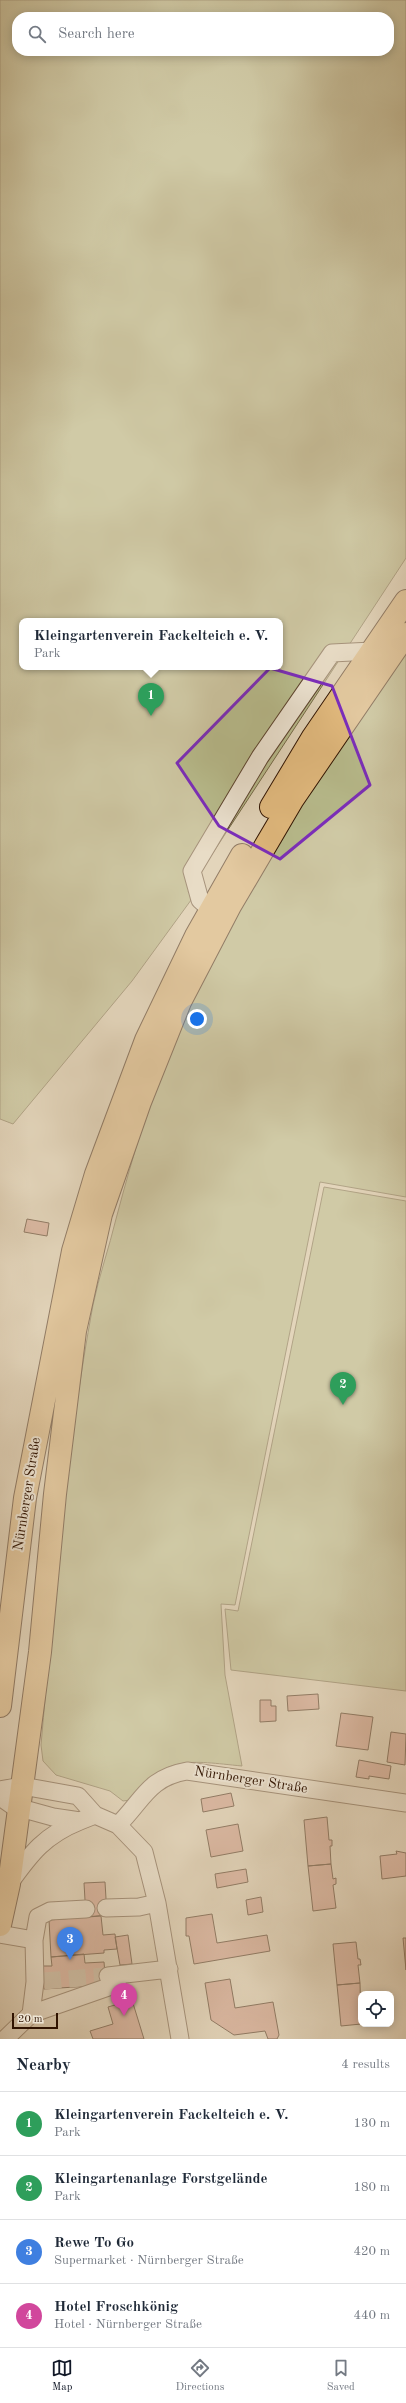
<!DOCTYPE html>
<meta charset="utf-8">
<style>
body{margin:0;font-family:"Old Standard TT",serif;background:#f2f2f3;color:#1f2937}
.controls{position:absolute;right:12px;bottom:12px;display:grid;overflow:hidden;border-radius:8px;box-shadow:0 2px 10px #0003}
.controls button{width:36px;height:36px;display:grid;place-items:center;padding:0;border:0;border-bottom:1px solid #e0e1e3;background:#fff;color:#1f2937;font:20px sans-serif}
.scale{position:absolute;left:12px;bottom:10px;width:46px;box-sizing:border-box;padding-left:4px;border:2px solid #301300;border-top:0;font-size:11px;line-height:14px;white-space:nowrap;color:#301300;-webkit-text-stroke:3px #ede4d3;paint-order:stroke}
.you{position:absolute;left:197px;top:1019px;width:14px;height:14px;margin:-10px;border:3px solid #fff;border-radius:50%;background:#1a73e8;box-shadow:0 0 0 6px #1a73e833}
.badge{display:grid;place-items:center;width:26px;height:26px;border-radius:50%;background:#111827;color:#fff;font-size:13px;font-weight:700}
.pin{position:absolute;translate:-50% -33px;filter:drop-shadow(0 1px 2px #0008)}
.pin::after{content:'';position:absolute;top:21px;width:14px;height:12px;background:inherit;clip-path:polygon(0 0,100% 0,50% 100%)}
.popup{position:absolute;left:19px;top:618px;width:264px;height:52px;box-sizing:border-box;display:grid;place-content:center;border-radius:8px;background:#fff;filter:drop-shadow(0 1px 3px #0005);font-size:13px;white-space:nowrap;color:#747a83}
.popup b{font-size:15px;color:#1f2937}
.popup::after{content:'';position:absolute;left:50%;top:100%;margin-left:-8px;border:8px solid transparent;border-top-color:#fff}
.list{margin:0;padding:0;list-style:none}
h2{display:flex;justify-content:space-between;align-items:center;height:52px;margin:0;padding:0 16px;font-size:17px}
h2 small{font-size:13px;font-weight:400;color:#747a83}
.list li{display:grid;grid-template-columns:26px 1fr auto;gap:12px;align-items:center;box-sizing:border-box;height:64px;padding:0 16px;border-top:1px solid #e0e1e3}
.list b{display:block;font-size:15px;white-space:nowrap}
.list p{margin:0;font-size:13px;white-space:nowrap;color:#747a83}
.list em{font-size:13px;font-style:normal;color:#747a83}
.icon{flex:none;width:22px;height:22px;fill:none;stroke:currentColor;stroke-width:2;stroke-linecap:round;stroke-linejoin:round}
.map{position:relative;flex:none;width:406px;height:2039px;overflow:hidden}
.search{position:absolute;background:#fff;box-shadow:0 2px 10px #0003;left:12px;right:12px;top:12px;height:44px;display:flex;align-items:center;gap:10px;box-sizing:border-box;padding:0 14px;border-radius:16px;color:#747a83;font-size:15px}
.sheet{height:308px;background:#fff}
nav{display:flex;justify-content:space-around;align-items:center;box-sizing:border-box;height:56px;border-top:1px solid #e0e1e3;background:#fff;font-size:11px;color:#747a83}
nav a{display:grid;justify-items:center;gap:2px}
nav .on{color:#111827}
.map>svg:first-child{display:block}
.green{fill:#b8bc8d;stroke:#746846;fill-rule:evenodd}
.building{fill:#d39a87;stroke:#301300}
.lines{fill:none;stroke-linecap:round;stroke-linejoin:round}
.minor-tunnel{stroke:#bfae96;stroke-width:17;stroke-dasharray:17 8;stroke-linecap:butt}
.minor-casing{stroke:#5d442f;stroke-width:19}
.major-casing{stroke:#301300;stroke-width:24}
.minor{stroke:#ede4d3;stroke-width:17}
.major{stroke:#e2ba7e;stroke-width:22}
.marked{fill:none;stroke:#7b2cbf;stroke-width:3;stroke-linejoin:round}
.labels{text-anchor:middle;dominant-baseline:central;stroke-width:4;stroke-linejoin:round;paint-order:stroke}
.street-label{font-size:14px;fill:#301300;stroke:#ede4d3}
</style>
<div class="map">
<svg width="406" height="2039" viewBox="0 0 406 2039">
<rect width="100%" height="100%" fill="#e3d5bb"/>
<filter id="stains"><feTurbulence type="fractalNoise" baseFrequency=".005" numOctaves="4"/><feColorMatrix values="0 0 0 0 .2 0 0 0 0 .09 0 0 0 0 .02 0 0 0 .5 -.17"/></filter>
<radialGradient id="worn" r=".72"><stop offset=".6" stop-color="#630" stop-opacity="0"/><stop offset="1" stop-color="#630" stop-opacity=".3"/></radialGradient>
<path class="green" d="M0,0h406v558l-207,316 -11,18 6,4 -62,85 -119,143 -13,-5zM17,17h372v34h-372zM22,621h258v46h-258z
M406,649v548l-86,-15 -85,423 -14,-1 4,71 17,91c-52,-5 -77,-12 -112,34l-7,1 -13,-10 -54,-16 -13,-14 -2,-16c13,-147 25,-295 52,-440 6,-29 16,-57 23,-86 17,-64 36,-129 62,-191 58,-136 145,-257 228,-379z
M324,1187l82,14v490l-175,-21 -6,-61 13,2z"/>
<path class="building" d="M27,1219l22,4 -2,13 -23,-4z
M318,1694l1,15 -31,2 -1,-15z
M260,1700h11v6h5v15l-16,1z
M341,1713l32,4 -5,33 -32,-4z
M391,1732l15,2 -1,31 -18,-3z
M359,1760l32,6 -2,13 -20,-3v3l-13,-2z
M231,1793l3,13 -31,6 -2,-13z
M327,1817l2,23h3v6h-2l1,18 -23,2 -4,-46z
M238,1824l5,27 -32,6 -5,-27z
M396,1851l10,2v23l-24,3 -2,-23 17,-2z
M331,1864l2,15 3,-1v6l-3,1 3,23 -23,3 -5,-45z
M246,1869l2,13 -31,6 -2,-14z
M105,1882l2,33 -21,2 -2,-34z
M261,1897l2,15 -15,3 -2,-15z
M212,1914l5,29 50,-8 3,16 -76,13 -5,-28h-3v-18z
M101,1916l2,19 12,-1 2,15 -13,1v3l-53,4 -2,-37z
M128,1935l4,29 -12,1 -5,-28z
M403,1938h3v32z
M356,1942l2,17h2l1,6h-3l2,18 -23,2 -4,-41z
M84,1954l1,9 19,-1 2,23 -62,4 -1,-23h9l-1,-9z
M230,1979l5,29 38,-6 6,33 -2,4h-9l-3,-8 -31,4 -23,-15 -6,-37z
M360,1983l1,41 -20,2 -4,-41z
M132,2000l12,39h-51l-3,-8 23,-7 -5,-17z"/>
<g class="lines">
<path class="minor-tunnel" d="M44,1981l61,-5"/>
<defs>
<path id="minor" d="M210,909l-10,-9 -8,-29 68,-114 72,-104 40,-2
M0,1790l22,-4 56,10 17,19 23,10 26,27 13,51 23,136
M0,1797l13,9 40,11 27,4 15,-6
M118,1825c26,-26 30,-47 69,-54l219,32
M9,1884c22,-31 36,-49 71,-63
M106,1908l33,-1 18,-4
M0,1934l34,6
M108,1976l61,-7
M31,2014l86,-30 2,-9
M5,2039l26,-25 4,-32 -1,-42 4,-23 12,-6 36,-2"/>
<path id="major" d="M271,807l42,-70 93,-136
M0,1706l25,-208 48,-247 23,-77 50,-134 50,-104 46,-81
M0,1925l9,-41 31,-232 15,-158 20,-163 26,-117 39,-112 40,-100 50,-96 63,-107 113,-165"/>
</defs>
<use href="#minor" class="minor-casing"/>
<use href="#major" class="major-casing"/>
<use href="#minor" class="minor"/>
<use href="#major" class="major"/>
</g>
<path d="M0 0H406V2039H0ZM270,668l62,18 38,99 -90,74 -61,-33 -42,-63z" fill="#e3d5bb" fill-opacity=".55" fill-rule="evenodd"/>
<path class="marked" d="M270,668l62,18 38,99 -90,74 -61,-33 -42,-63z"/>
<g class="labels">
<g class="street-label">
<text transform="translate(27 1494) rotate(-81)">Nürnberger Straße</text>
<text transform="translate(251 1780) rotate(9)">Nürnberger Straße</text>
</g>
</g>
<rect width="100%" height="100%" filter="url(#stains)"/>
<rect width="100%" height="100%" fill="url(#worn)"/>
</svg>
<div class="controls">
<button><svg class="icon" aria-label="locate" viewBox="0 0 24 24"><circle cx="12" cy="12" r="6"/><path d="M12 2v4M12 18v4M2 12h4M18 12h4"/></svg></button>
</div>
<div class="scale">20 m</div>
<div class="you"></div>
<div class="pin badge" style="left:151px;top:716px;background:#2e9e5b">1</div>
<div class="popup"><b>Kleingartenverein Fackelteich e. V.</b>Park</div>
<div class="pin badge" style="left:343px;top:1405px;background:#2e9e5b">2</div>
<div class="pin badge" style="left:70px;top:1960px;background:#3f7fe0">3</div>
<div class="pin badge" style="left:124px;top:2016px;background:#d1479c">4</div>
<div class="search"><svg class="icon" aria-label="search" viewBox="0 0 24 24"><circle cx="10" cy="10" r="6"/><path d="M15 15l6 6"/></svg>Search here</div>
</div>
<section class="sheet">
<h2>Nearby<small>4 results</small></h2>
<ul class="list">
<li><span class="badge" style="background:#2e9e5b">1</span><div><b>Kleingartenverein Fackelteich e. V.</b><p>Park</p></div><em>130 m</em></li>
<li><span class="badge" style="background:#2e9e5b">2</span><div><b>Kleingartenanlage Forstgelände</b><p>Park</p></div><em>180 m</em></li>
<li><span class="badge" style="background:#3f7fe0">3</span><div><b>Rewe To Go</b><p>Supermarket · Nürnberger Straße</p></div><em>420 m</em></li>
<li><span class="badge" style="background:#d1479c">4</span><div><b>Hotel Froschkönig</b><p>Hotel · Nürnberger Straße</p></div><em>440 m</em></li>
</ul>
</section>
<nav>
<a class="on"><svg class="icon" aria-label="map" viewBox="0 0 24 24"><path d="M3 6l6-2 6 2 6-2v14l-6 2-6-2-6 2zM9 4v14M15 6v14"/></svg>Map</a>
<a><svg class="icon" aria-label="directions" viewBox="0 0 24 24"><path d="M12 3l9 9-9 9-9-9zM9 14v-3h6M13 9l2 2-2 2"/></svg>Directions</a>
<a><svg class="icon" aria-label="saved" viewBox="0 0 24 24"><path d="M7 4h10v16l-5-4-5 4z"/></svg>Saved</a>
</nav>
